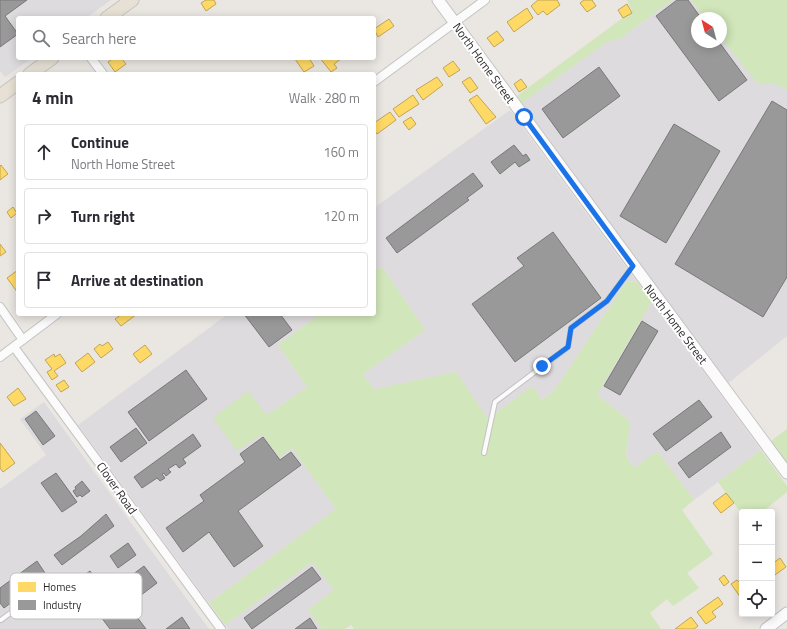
<!DOCTYPE html>
<meta charset="utf-8">
<style>
body{margin:0;font-family:"Titillium Web",sans-serif;background:#f2f2f3;color:#2b2b33}
.controls{position:absolute;right:12px;bottom:12px;display:grid;overflow:hidden;border-radius:4px;box-shadow:0 2px 10px #0003}
.controls button{width:36px;height:36px;display:grid;place-items:center;padding:0;border:0;border-bottom:1px solid #e1e1e2;background:#fff;color:#2b2b33;font:20px sans-serif}
.compass{position:absolute;left:691px;top:12px;width:36px;height:36px;border-radius:50%;background:#fff;box-shadow:0 2px 10px #0003;rotate:324deg}
.stop{position:absolute;width:12px;height:12px;margin:-9px;border:3px solid #1a73e8;border-radius:50%;background:#fff}
.stop.end{background:#1a73e8;border-color:#fff;box-shadow:0 1px 4px #0008}
.list{margin:0;padding:0;list-style:none}
h2{display:flex;justify-content:space-between;align-items:center;height:52px;margin:0;padding:0 16px;font-size:17px}
h2 small{font-size:13px;font-weight:400;color:#7c7c81}
.list li{display:grid;grid-template-columns:26px 1fr auto;gap:12px;align-items:center;box-sizing:border-box;height:56px;margin:0 8px 8px;padding:0 8px;border:1px solid #e1e1e2;border-radius:4px}
.list b{display:block;font-size:15px;white-space:nowrap}
.list p{margin:0;font-size:13px;white-space:nowrap;color:#7c7c81}
.list em{font-size:13px;font-style:normal;color:#7c7c81}
.icon{flex:none;width:22px;height:22px;fill:none;stroke:currentColor;stroke-width:2;stroke-linecap:round;stroke-linejoin:round}
.map{position:relative;flex:none;width:787px;height:629px;overflow:hidden}
.search{position:absolute;background:#fff;box-shadow:0 2px 10px #0003;left:16px;top:16px;width:360px;height:44px;display:flex;align-items:center;gap:10px;box-sizing:border-box;padding:0 14px;border-radius:4px;color:#7c7c81;font-size:15px}
.panel{position:absolute;background:#fff;box-shadow:0 2px 10px #0003;left:16px;top:72px;width:360px;height:244px;border-radius:4px}
.map>svg:first-child{display:block}
.industrial{fill:#dddbdd}
.green{fill:#d1e6ba}
.homes{fill:#ffd966;stroke:#c0a555}
.industry{fill:#999;stroke:#787878}
.lines{fill:none;stroke-linecap:round;stroke-linejoin:round}
.lane-casing{stroke:#c4c3c3;stroke-width:6}
.street-casing{stroke:#c4c3c3;stroke-width:10}
.secondary-casing{stroke:#c4c3c3;stroke-width:13}
.primary-casing{stroke:#c6c4c2;stroke-width:15}
.lane{stroke:#fcfbfb;stroke-width:4}
.street{stroke:#fcfbfb;stroke-width:8}
.secondary{stroke:#fcfbfb;stroke-width:11}
.primary{stroke:#e7e0d4;stroke-width:13}
.route{stroke:#1a73e8;stroke-width:5}
.labels{text-anchor:middle;dominant-baseline:central;stroke-width:4;stroke-linejoin:round;paint-order:stroke}
.street-label{font-size:12px;fill:#2c2c2c;stroke:#fff}
.key{fill:#fff;stroke:#c0c0c0;stroke-width:1}
.key-label{font-size:11px;fill:#2c2c2c}
</style>
<div class="map">
<svg width="787" height="629" viewBox="0 0 787 629">
<rect width="100%" height="100%" fill="#eae6e2"/>
<path class="industrial" d="M0,0h111l-25,18h-68v40h14l-27,19 -5,-6z
M672,0h19l14,18h-8v24h24v-4l36,44 19,2 11,6v246l-60,48 -205,-281 86,-62 12,-2z
M510,110l127,172 -10,-1 -73,110 -12,9 -10,-14 -44,33 -32,-47 -82,17 -11,-15 62,-44 -42,-62 -9,1v-61z
M652,301l109,149 -67,50 -37,-49 -23,17 -8,-12 4,-35 -33,-26z
M228,314h92l-42,31 29,42 -40,28 -5,18 30,15 44,61 -127,94 -131,-178z
M44,402l106,147 59,80h-209v-140l46,-34 -26,-36z
M312,562l22,28 -26,20 14,19h-94l-3,-4z"/>
<path class="green" d="M627,0h45l-52,39 -12,2 -86,62 -5,-7 115,-85z
M691,0h96v90l-11,-6 -19,-1 -36,-45v-20h-16z
M383,268l42,62 -62,44 11,15 82,-17 32,47 44,-33 10,14 12,-9 73,-110 10,1 15,19 -55,94 33,26 -4,35 8,12 23,-17 37,49 -12,10 31,44 -26,19 12,15 -26,18 -6,-7 -17,14 11,16h-307l-3,-4 -6,4h-23l-14,-19 26,-20 -22,-28 -87,63 -16,-22 127,-94 -44,-61 -13,9 -17,-23 -25,17 -24,-33 35,-27 19,24 40,-28 -29,-42 42,-31h54v-45z
M787,429v34l-16,-22z
M761,450l26,36v6l-25,20h-20v2l-24,-32z"/>
<path class="homes" d="M206,0h8l2,4 -10,7 -5,-8z
M538,0h19l3,5 -13,10 -4,-4 -5,4 -7,-9z
M584,0h8l4,6 -9,6 -7,-9z
M627,4l5,9 -9,5 -5,-8z
M527,8l6,10 -19,14 -7,-10z
M389,19l5,7 -16,11 -4,-8z
M497,31l7,9 -10,7 -7,-9z
M114,58h7l5,6 -11,8 -7,-10z
M309,58l5,8 -10,6 -9,-13z
M320,58h22l-8,6 3,4 -6,4z
M453,61l7,9 -11,7 -6,-9z
M437,77l6,8 -20,15 -7,-10z
M470,77l8,11 -8,5 -8,-11z
M521,79l6,8 -8,5 -5,-8z
M413,95l6,9 -20,13 -6,-8z
M477,95l19,22 -10,7 -17,-24z
M390,112l6,8 -19,14 -3,-4v-7z
M411,117l5,7 -7,6 -6,-8z
M1,165l7,9 -8,6v-14z
M13,207l4,6 -6,5 -4,-6z
M0,244l6,8 -6,4z
M18,270v23l-11,-15z
M122,314h15l-16,12 -6,-7z
M108,342l5,7 -12,9 -7,-9 6,-5 2,2z
M145,345l7,9 -12,9 -7,-9z
M88,353l7,9 -13,10 -7,-9z
M54,354l1,3 5,-3 6,9 -12,8 4,5 -6,4 -5,-8 5,-3 -7,-9z
M64,380l5,7 -8,5 -5,-7z
M18,388l8,11 -12,7 -7,-9z
M0,443l15,20 -12,9 -3,-4z
M726,493l8,10 -13,10 -8,-10z
M780,558l6,9 -14,10v-13z
M724,575l5,7 -5,4 -5,-7z
M737,580l5,5 -1,13 -10,-14z
M718,597l5,7 -11,8 4,5 -10,7 -9,-12z
M691,617l7,9 -4,3h-19z"/>
<path class="industry" d="M0,0h27l-22,16 13,18 -18,13z
M677,0h11l13,18h-4v24h22l28,38 -28,21 -63,-85z
M599,67l21,29 -57,42 -21,-29z
M772,101l15,9v167l-24,40 -88,-53z
M674,124l46,27 -54,92 -46,-27z
M514,145l9,11 3,-2 4,6 -11,7 -4,-5 -15,12 -9,-12z
M473,173l10,13 -16,12 2,2 -72,53 -11,-15z
M553,232l48,66 -86,64 -43,-58 52,-38 -7,-8z
M244,314h36l12,16 -23,17z
M642,321l16,10 -38,64 -16,-9z
M186,370l21,29 -58,42 -21,-29z
M699,400l13,17 -46,34 -13,-17z
M36,411l19,25 -12,9 -18,-26z
M136,428l11,15 -26,19 -11,-15z
M721,432l10,15 -42,31 -11,-15z
M193,434l8,12 -18,13 3,4 -7,5 -3,-4 -8,5 3,3 -5,4 -2,-3 -2,1 3,4 -5,3 -3,-3 -15,10 -8,-11z
M263,437l17,23 11,-8 10,13 -63,46 25,35 -29,21 -25,-35 -26,20 -17,-24 38,-27 -4,-6 45,-33 -5,-8z
M56,473l21,29 -15,10 -21,-29z
M82,481l8,10 -8,6 -2,-2 -3,2 -4,-6 3,-2 -1,-2z
M106,514l8,12 -52,39 -8,-10 27,-19z
M128,543l8,12 -18,13 -8,-12z
M37,561l10,15 -43,32 -4,-5v-15z
M144,566l13,17 -29,22 18,24h-36l-18,-24z
M312,567l9,12 -69,50 -8,-11z
M90,571l9,12 -46,33 -9,-12z
M182,617l8,12h-24z
M310,618l7,11h-22z"/>
<g class="lines">
<defs>
<path id="lane" d="M484,453l11,-51 73,-55 3,-19 36,-27 26,-35
M1,620l52,-39"/>
<path id="street" d="M91,58l12,16
M374,82l111,-82
M0,307l23,33
M14,347l207,282
M0,357l57,-43"/>
<path id="secondary" d="M438,0l349,473
M766,629l21,-16"/>
<path id="primary" d="M107,18l25,-18
M30,74l22,-16
M0,96l18,-13"/>
</defs>
<use href="#lane" class="lane-casing"/>
<use href="#street" class="street-casing"/>
<use href="#secondary" class="secondary-casing"/>
<use href="#primary" class="primary-casing"/>
<use href="#lane" class="lane"/>
<use href="#street" class="street"/>
<use href="#secondary" class="secondary"/>
<use href="#primary" class="primary"/>
</g>
<g class="lines">
<path class="route" d="M524,117l109,149 -26,35 -36,27 -3,19 -26,19"/>
</g>
<g class="labels">
<g class="street-label">
<text transform="translate(484 63) rotate(54)">North Home Street</text>
<text transform="translate(676 324) rotate(53)">North Home Street</text>
<text transform="translate(117 488) rotate(55)">Clover Road</text>
</g>
</g>
<rect x="10" y="573" width="132" height="46" rx="6" class="key"/>
<rect x="18" y="582" width="18" height="10" fill="#ffd966"/>
<rect x="18" y="600" width="18" height="10" fill="#999"/>
<g class="key-label">
<text x="43" y="591">Homes</text>
<text x="43" y="609">Industry</text>
</g>
</svg>
<div class="controls">
<button>+</button>
<button>−</button>
<button><svg class="icon" aria-label="locate" viewBox="0 0 24 24"><circle cx="12" cy="12" r="6"/><path d="M12 2v4M12 18v4M2 12h4M18 12h4"/></svg></button>
</div>
<svg class="compass" viewBox="-18 -18 36 36"><path d="M0-13l5 13h-10z" fill="#e53935"/><path d="M0 13l5-13h-10z" fill="#7c7c81"/></svg>
<div class="stop" style="left:524px;top:117px"></div>
<div class="stop end" style="left:542px;top:366px"></div>
<div class="search"><svg class="icon" aria-label="search" viewBox="0 0 24 24"><circle cx="10" cy="10" r="6"/><path d="M15 15l6 6"/></svg>Search here</div>
<section class="panel">
<h2>4 min<small>Walk · 280 m</small></h2>
<ul class="list">
<li><svg class="icon" aria-label="ahead" viewBox="0 0 24 24"><path d="M12 20V5M6 11l6-6 6 6"/></svg><div><b>Continue</b><p>North Home Street</p></div><em>160 m</em></li>
<li><svg class="icon" aria-label="right" viewBox="0 0 24 24"><path d="M7 20v-9h11M14 6l5 5-5 5"/></svg><div><b>Turn right</b></div><em>120 m</em></li>
<li><svg class="icon" aria-label="arrive" viewBox="0 0 24 24"><path d="M6 21V4h12l-3 4 3 4H6"/></svg><div><b>Arrive at destination</b></div></li>
</ul>
</section>
</div>
